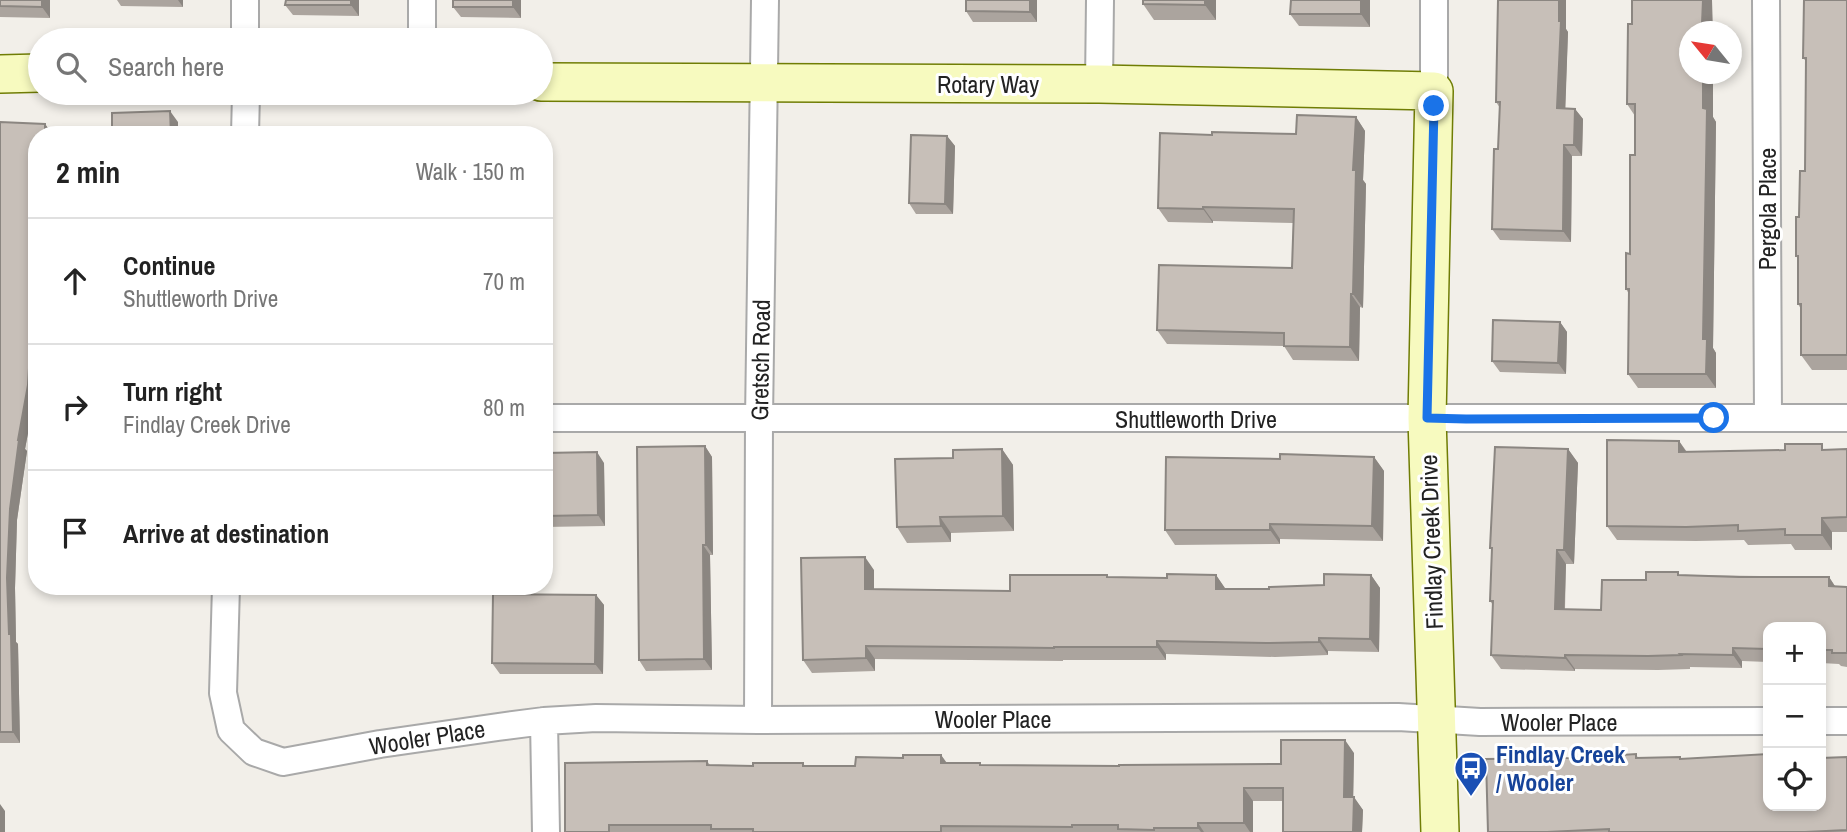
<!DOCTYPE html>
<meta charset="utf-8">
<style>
body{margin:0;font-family:"Archivo Narrow",sans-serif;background:#f2f2f2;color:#222}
.controls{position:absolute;right:21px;bottom:21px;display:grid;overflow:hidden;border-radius:14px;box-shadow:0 4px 10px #0003}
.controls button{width:63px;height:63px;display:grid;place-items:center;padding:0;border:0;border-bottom:2px solid #e0e0e0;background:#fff;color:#222;font:35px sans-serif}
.compass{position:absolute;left:1679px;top:21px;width:63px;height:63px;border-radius:50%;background:#fff;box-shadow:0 4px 10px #0003;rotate:300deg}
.stop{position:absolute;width:21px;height:21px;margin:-16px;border:5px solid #1a73e8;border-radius:50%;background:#fff}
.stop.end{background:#1a73e8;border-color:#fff;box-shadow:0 2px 7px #0008}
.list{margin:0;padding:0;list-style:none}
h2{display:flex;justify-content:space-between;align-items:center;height:91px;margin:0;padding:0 28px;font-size:30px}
h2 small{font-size:23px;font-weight:400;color:#767676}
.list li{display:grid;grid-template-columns:46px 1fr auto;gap:21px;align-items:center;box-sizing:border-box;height:126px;padding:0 28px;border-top:2px solid #e0e0e0}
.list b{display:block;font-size:26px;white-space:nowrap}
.list p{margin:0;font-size:23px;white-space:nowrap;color:#767676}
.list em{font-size:23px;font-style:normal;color:#767676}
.icon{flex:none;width:38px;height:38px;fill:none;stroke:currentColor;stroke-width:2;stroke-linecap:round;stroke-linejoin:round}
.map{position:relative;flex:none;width:1847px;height:832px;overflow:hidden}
.search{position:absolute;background:#fff;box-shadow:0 4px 10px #0003;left:28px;top:28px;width:525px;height:77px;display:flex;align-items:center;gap:18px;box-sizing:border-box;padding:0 24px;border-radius:38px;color:#767676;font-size:26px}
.panel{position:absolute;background:#fff;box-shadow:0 4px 10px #0003;left:28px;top:126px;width:525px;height:469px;border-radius:28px}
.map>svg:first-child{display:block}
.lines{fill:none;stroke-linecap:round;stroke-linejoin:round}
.street-casing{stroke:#a9a9a9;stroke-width:30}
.secondary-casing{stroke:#707d05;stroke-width:40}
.street{stroke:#fff;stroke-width:26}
.secondary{stroke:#f7fabf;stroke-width:37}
.wall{fill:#aba49e}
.shaded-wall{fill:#8b8681}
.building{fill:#c7bfb8;stroke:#8b8681;stroke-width:2}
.route{stroke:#1a73e8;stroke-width:9}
.labels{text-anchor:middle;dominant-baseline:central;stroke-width:6;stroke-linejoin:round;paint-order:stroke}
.street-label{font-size:24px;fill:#222;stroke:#fff}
.transit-label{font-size:24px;font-weight:bold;fill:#164399;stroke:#fff;text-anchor:start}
</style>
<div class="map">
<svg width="1847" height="832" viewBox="0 0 1847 832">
<rect width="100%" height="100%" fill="#f2efe9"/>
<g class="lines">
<defs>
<path id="street" d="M245,0v40
M422,0v40
M1434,0v91
M1766,0l2,418
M1099,84l1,-84
M245,135l1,-42
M544,418h1303
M226,586l-3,107 8,37 23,22 29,10 97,-18 118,-17 46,-6 52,-3 162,2 640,-3 82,5 288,-1
M758,720l1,-301 6,-419
M544,721l2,111
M1821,721h26"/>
<path id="secondary" d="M0,74l40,-1
M541,82l558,2 335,7 -7,327 13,414"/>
</defs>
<use href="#street" class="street-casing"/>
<use href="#secondary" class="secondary-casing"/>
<use href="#street" class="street"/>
<use href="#secondary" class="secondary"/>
</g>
<path class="wall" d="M0,0h50v18l-50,-1z
M117,0h66v7l-62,-1z
M286,0h73v16l-66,-1 -8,-10z
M521,0v18l-60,-1 -8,-10z
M1037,0v22h-64l-7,-11z
M1216,0v20h-62l-11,-16z
M1370,0v27l-71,-1 -9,-12z
M1566,0v29l2,3 -3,76 10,1 8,10 -1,37h-10l-1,86 -71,-2 -8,-11 6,-80 2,-41 -4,-6z
M1632,0h80v31l-22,43h27v2h-4v41l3,5 -3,226 3,5v35h-78l-10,-14 1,-80 -3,-5 4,-35 5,-99v-39l-8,-12 5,-80z
M1847,0v370h-35l-11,-15v-46l-3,-5v-45l-2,-3 3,-39 6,-46 1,-110 -3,-3z
M1356,117l9,14 -2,49 3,4 -3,124 -3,-1 -1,54 -66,-1 -9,-14 -117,-2 -10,-14 135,-62 1,-45 -80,-2v2l-45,-1 -10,-14 54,-73 84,-1z
M0,122l45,2 8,11h-16v238l-2,23 -10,53 2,2 -10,69 -2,68 1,54 2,2 2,99h-20z
M947,136l8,10 -2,68h-37l-7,-11z
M1560,322l7,10 -1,42 -66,-2 -8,-11z
M1679,441l8,11 160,-3v83h-15v18h-37l-4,-6 -43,1 -4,-5 -48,1 -79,-1 -10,-14z
M705,446l7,11 1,98h-3l2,115 -66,1 -7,-11z
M1002,449l11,16 1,66 -63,2v9l-44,1 -10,-16 56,-69z
M1568,449l10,14 -4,101h-8l-1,45 36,1 45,-30 35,-5 148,2 6,9 12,1v80l-6,-1 -2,-2 -18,-1v-36h-53v35l-26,-1v7l-52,-1v2l-32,1 -83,-1v2l-74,-2 -10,-14 2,-50 -3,-4 2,-51 -2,-2z
M544,453l60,10 1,63 -61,1z
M1374,457l10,14 -1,70 -103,-2v5l-105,1 -10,-15 115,-71z
M874,570v19l136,2 99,-14 58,1 49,-3 9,14h44l55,-4 47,-10 9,13 -1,64 -51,-1v4l-53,2 -109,-3v6h-103v1l-188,-2v12l-63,2 -9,-13z
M596,595l8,10 -1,69h-103l-8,-11z
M1354,753l-1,44 10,13 -1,22h-79v-31h-30v31h-688l142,-71 3,4 43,1 50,-3 2,3h50l48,-8 38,-3 6,8 35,2 137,1 162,-2z
M1636,754l2,4 44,1 86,47 79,-49v75h-359l86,-74z"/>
<path class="shaded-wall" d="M42,0h8v18l-8,-11z
M178,0h5v7z
M351,0h8v16l-8,-11z
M513,0h8v18l-8,-11z
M1030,0h7v22l-7,-10z
M1205,0h11v20l-11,-15z
M1361,0h9v27l-9,-13z
M1559,0h7v29l2,3 -3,87 -8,-11z
M1703,0h9l1,32h-6l-5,-8z
M1703,74h9l1,2v41l3,5 -3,226 3,5v35l-10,-14 -3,-35z
M1575,109l8,10 -1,37 -8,-11z
M170,111l8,11v13h-7z
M1356,117l9,14 -2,49 3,4 -3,124 -10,-14v-124z
M45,124l8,11h-8z
M947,136l8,10 -2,68 -8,-10z
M1564,145l8,11 -1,86 -8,-11z
M1203,207l10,14v2l-10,-14z
M1351,294l9,13 -1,54 -9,-14z
M37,315v23l-2,-3z
M1560,322l7,10 -1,42 -8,-11z
M31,335l6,7v31l-2,23 -10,53 2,2 -10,69 -2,68 1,54 2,2 2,99 -7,-11 -6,-154 3,-69z
M1679,441l10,15 -10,-4z
M705,446l7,11 1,98 -7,-10z
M1002,449l11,16 1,66 -11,-15z
M1568,449l10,14 -4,101 -10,-14z
M597,452l7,11 1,63 -7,-11z
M1374,457l10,14 -1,70 -11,-15z
M940,517l11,16v9l-10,-16z
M1822,518l10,14v18l-10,-15z
M1270,524l10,15v5l-10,-14z
M703,545l7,10 2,115 -8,-11z
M1557,550l9,14 -2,59 -9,-14z
M865,557l9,13v32l-9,-13z
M1216,575l9,13v14l-9,-13z
M1371,575l9,13 -1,64 -9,-13z
M1829,577l9,14 -9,-5z
M596,595l8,10 -1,69 -8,-10z
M1319,638l9,13v4l-9,-13z
M1157,641l9,13v6l-9,-13z
M866,646l9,13v12l-9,-13z
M1733,648l9,13v7l-9,-13z
M1565,655l10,14v2l-10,-13z
M1345,740l9,13 -1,57 -9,-13z
M941,755l9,13 -9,-5z
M1244,788l9,13v31h-3l-6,-9z
M1354,797l9,13 -1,22h-9z
M0,804l5,7v21h-5z
M1198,823l6,9h-3l-3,-4z"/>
<path class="building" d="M0,0h42v7l-42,-1z
M286,0h65v5h-66z
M453,0h60v7h-60z
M966,0h64v12l-64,-1z
M1143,0h62v5l-62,-1z
M1291,0h70v14h-71z
M1498,0h61v21h2l-4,87 18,1 -1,36h-10l-1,86 -71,-2 2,-80h4l2,-47h-4z
M1632,0h71l-1,24h5v8h-17v42h13v34l4,1 -4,230h4l-1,35h-78l1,-85h-3v-36l4,1v-99h5v-51h-8l1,-80h4z
M1804,0h43v355h-46v-51h-3v-48h-2v-39h3l1,-46h5l1,-113h-3z
M170,111l1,24h-59v-22z
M1297,115l59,2 -3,53h3l-3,124h-2l-1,53 -66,-1v-13l-127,-3 2,-65 133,3 2,-59 -91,-2v2l-45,-1 2,-75 52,2v-3l84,2z
M0,122l45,2v11h-8l-1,154h1v26l-2,20h-4l-3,50 -10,55h1l-9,69 -3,69 2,56h2l2,98h-13z
M911,135l36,1 -2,68 -36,-1z
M1493,320l67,2 -2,41 -66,-2z
M1607,440l72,1v11l106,-2v-6h37v6l25,-1v68l-25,1v17h-37v-6l-47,2v-6l-52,2 -79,-1z
M705,446l1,99h-3l1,114 -65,1 -2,-213z
M1495,447l73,2 -4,101h-7l-2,59 46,1 1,-30h44v-8h32v3l61,2h90v9l18,1v66h-15v-3h-11v-23h-53v22l-35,-1v7l-53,-1 1,1 -33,1 -83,-1v3l-74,-3 2,-54h-3l2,-53h-2z
M1002,449l1,67 -63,1 1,9 -44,1 -2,-68 58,-1v-8z
M597,452l1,63 -54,1v-63z
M1280,454l94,3 -2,69 -102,-2v6h-105l1,-73 114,2z
M865,557v32l145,2v-16h97v2l60,1v-4l49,1v14h53v-2l55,-2v-11l47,1 -1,64 -51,-1v4l-53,1 -109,-2v6h-103v1l-188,-2v12l-63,2 -2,-102z
M493,594l103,1 -1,69 -103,-1z
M1281,740h64l-1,57h10l-1,35h-70v-44h-39v35h-46v5h-44v2l-36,-1v-4h-46v2l-131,-1v6h-188v-3h-42v-4h-102v7h-44v-69l142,-2v4l46,1v-3h50v3h52l1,-9 47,1v-3h38v8h39v2l139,1v-1l162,-1z
M1636,754v4l44,-1v2l88,-5v52h53v-48l26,-1v73l-42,2h-196v-3l-62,3h-59l-2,-73 88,-1z"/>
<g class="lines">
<path class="route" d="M1434,106l-7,312 39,1 248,-1"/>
</g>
<defs>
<symbol id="bus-pin" viewBox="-11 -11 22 30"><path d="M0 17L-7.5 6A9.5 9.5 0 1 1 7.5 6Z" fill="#1a4fb4" stroke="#fff"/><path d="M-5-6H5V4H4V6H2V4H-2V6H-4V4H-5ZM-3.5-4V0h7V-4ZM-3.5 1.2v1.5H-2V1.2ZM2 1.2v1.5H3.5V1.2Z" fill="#fff"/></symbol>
</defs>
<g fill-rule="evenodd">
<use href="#bus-pin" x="1452" y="749" width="38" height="52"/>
</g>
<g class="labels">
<g class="street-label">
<text x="988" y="84">Rotary Way</text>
<text transform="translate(1767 209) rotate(-90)">Pergola Place</text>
<text transform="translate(760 360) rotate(-89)">Gretsch Road</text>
<text x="1196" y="419">Shuttleworth Drive</text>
<text transform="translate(1431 542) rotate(-92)">Findlay Creek Drive</text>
<text x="993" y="719">Wooler Place</text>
<text x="1559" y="722">Wooler Place</text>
<text transform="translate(427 737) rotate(-9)">Wooler Place</text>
</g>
<g class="transit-label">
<text x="1496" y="754">Findlay Creek<tspan x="1496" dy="28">/ Wooler</tspan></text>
</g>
</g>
</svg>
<div class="controls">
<button>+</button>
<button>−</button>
<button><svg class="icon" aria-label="locate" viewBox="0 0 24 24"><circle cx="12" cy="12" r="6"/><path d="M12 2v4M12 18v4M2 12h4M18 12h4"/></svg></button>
</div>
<svg class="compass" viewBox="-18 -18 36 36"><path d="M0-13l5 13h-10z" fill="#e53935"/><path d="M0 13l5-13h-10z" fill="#767676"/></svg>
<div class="stop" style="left:1714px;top:418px"></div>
<div class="stop end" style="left:1434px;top:106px"></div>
<div class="search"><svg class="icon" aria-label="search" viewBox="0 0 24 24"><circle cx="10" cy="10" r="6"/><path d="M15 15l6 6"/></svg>Search here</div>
<section class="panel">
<h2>2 min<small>Walk · 150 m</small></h2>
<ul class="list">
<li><svg class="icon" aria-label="ahead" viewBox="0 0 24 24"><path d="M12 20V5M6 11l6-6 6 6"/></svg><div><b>Continue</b><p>Shuttleworth Drive</p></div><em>70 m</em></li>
<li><svg class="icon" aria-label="right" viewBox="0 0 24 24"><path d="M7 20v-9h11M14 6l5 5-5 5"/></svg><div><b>Turn right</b><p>Findlay Creek Drive</p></div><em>80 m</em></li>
<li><svg class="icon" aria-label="arrive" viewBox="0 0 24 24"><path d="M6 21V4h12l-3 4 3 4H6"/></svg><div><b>Arrive at destination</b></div></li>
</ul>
</section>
</div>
